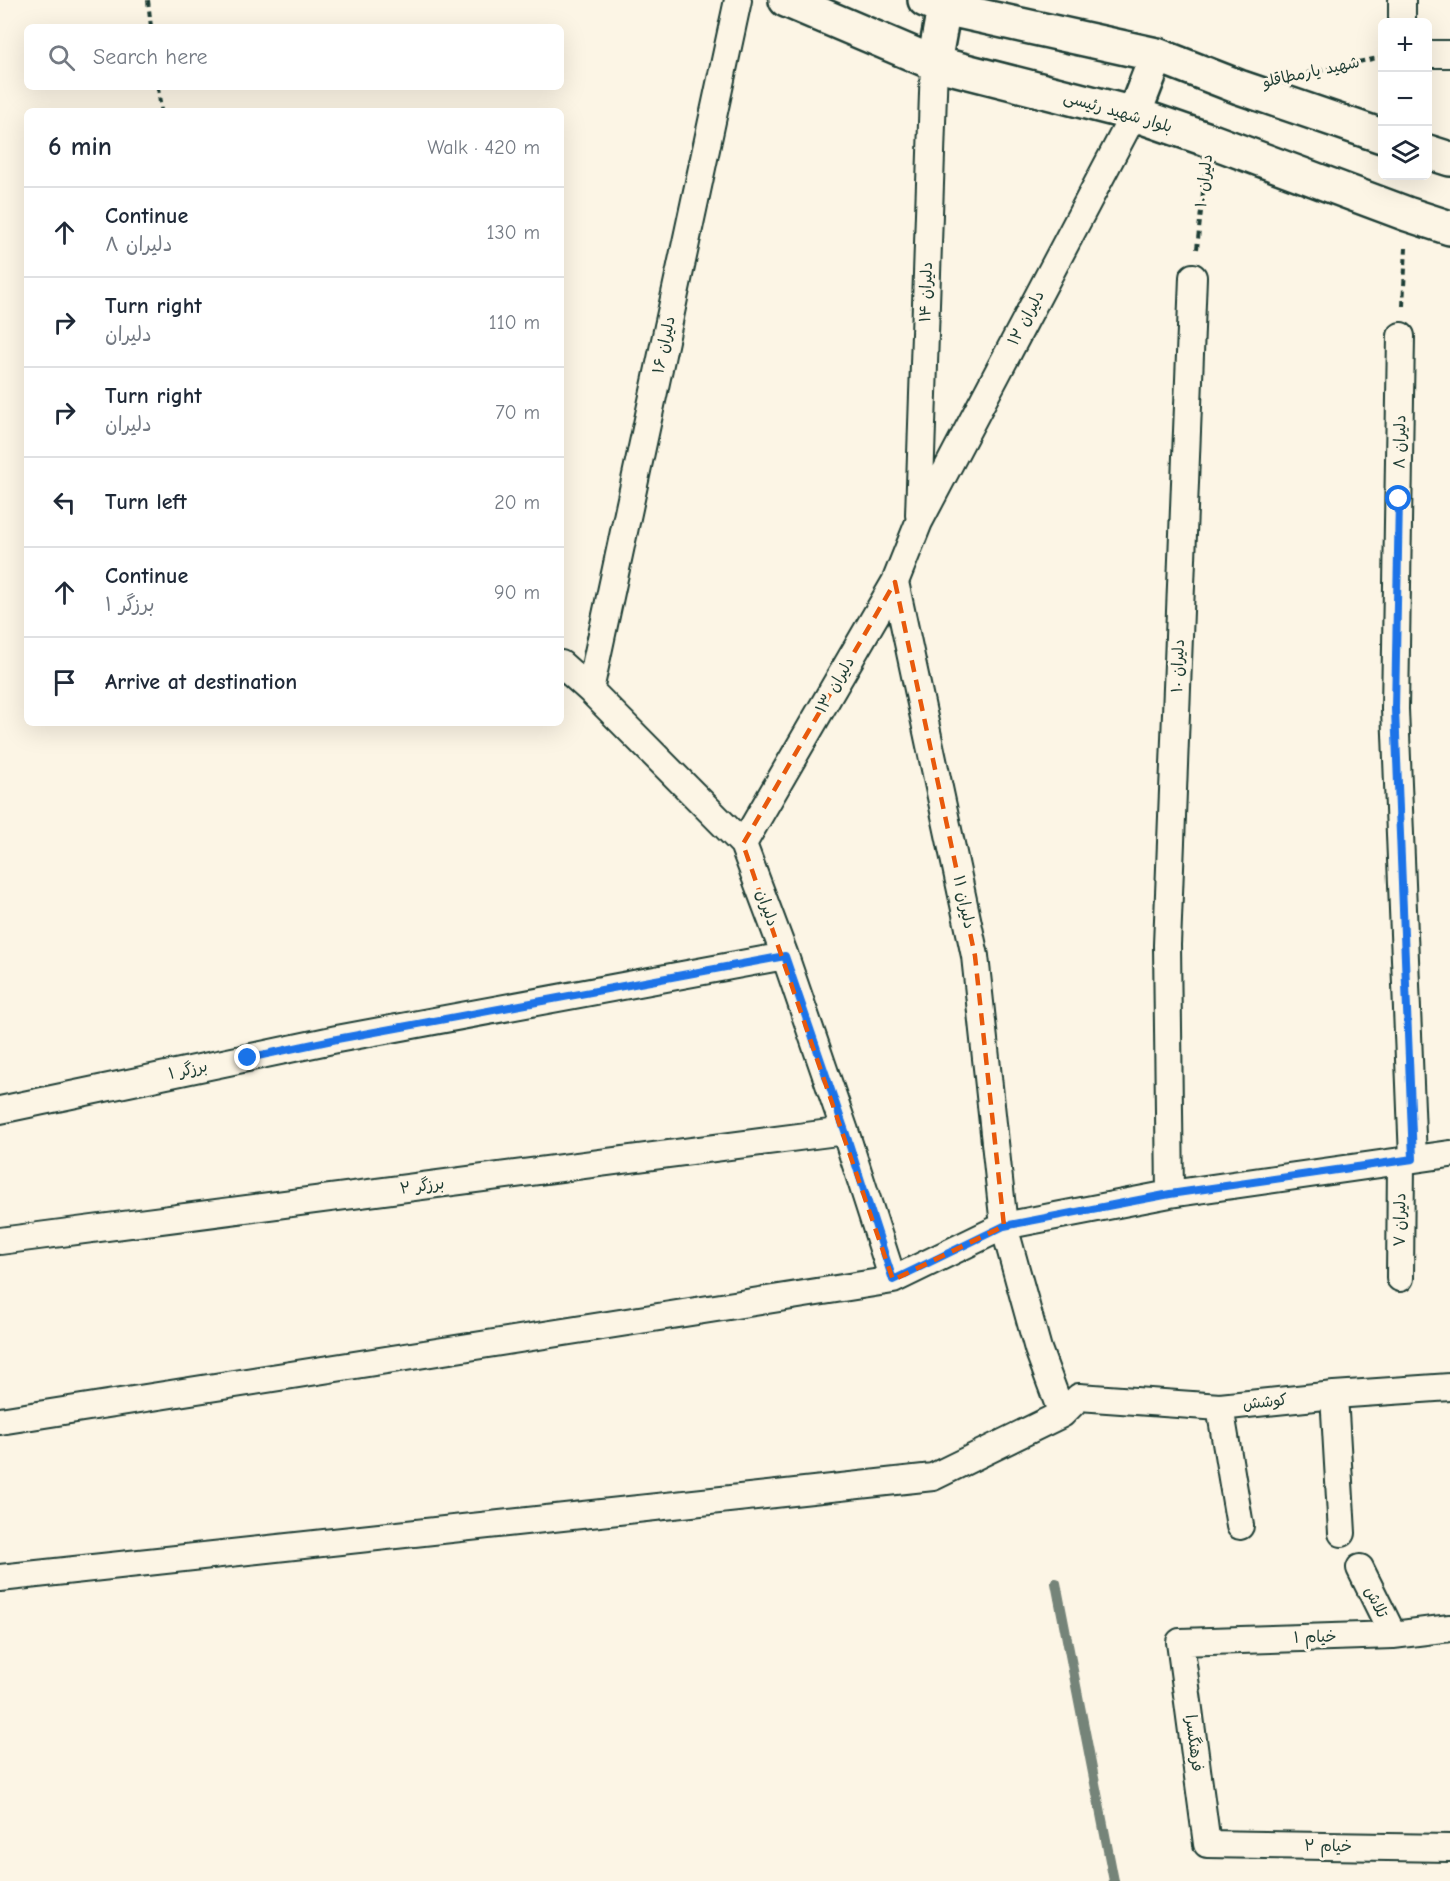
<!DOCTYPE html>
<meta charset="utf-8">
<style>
body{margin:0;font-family:"Comic Neue","Playpen Sans Arabic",sans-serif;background:#f6f6f7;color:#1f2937}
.controls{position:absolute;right:18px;top:18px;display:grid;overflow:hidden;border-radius:9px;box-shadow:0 6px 24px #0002}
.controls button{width:54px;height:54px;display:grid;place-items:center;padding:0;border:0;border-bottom:2px solid #e0e1e3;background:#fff;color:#1f2937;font:30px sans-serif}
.stop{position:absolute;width:18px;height:18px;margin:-14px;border:4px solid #1a73e8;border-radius:50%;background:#fff}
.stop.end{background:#1a73e8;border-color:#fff;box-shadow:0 2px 6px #0008}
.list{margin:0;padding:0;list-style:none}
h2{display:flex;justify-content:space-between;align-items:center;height:78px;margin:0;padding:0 24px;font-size:26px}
h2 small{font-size:20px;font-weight:400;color:#747a83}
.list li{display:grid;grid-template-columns:39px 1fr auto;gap:18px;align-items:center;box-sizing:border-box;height:90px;padding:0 24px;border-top:2px solid #e0e1e3}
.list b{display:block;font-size:22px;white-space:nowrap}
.list p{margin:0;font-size:20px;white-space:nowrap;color:#747a83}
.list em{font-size:20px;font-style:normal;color:#747a83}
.icon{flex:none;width:33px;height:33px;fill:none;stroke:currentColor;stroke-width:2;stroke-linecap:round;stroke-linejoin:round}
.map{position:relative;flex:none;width:1450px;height:1881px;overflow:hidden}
.search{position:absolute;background:#fff;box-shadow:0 6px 24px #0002;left:24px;top:24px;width:540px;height:66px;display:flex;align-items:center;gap:15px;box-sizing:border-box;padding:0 21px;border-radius:9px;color:#747a83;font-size:22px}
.panel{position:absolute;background:#fff;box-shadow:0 6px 24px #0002;left:24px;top:108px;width:540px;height:618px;border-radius:9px}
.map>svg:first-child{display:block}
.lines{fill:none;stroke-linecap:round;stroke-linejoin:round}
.stream{stroke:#758479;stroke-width:10}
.minor-casing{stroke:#1f3d34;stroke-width:30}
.tertiary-casing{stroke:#1f3d34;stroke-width:38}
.path{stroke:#1f3d34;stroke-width:4;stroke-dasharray:6 4.5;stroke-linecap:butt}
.minor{stroke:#fcf5e5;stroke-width:26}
.tertiary{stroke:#fcf5e5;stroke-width:33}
.route{stroke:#1a73e8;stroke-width:8}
.marked{fill:none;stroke:#e8590c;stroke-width:4.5;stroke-dasharray:12 8;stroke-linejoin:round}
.labels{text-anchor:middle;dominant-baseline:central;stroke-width:6;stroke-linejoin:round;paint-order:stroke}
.street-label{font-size:16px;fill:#1f3d34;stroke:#fcf5e5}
</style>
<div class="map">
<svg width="1450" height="1881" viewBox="0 0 1450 1881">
<rect width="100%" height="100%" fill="#fcf5e5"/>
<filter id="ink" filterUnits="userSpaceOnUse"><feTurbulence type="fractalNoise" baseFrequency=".0167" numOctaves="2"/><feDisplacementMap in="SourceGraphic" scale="12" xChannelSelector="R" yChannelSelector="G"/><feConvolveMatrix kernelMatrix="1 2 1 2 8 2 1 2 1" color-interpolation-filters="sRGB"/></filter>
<g filter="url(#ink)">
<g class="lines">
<path class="stream" d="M1056,1583l58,298"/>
<defs>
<path id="minor" d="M1402,22v-22
M1428,54h22
M1401,336l-6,373 18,450
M919,515l15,-452
M895,582l80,374 29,270 34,123 24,65 17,-17 141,10 114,-12 116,-8
M561,664l29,26 153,154 42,112 60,175 48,149 111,-54 166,-32 280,-40
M590,690l148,-690
M743,844l152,-262 24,-60 215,-408
M0,1110l337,-71 448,-83
M1170,1194l-3,-249 26,-668
M0,1241l845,-110
M1400,1278l1,-117
M1334,1395l8,138
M1220,1407l20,119
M0,1421l893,-141
M1360,1568l33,67
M0,1578l933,-101 129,-63
M1450,1628l-57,7 -213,7 27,202 243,4"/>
<path id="tertiary" d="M786,0l148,63 200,51 75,26 198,74 43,14
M925,0l19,8 213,47 82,32 143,49
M934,63l10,-55
M1134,114l23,-59
M1428,152l22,7"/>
</defs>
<use href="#minor" class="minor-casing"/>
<use href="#tertiary" class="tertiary-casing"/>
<path class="path" d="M148,0l3,27
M1307,73l75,-16
M158,87l3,24
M1197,249l8,-76
M1403,306l3,-58"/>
<use href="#minor" class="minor"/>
<use href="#tertiary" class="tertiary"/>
</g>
</g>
<g class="lines" filter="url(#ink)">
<path class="route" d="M248,1058l89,-19 448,-83 60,175 48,149 111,-54 166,-32 243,-35 -18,-450 4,-210"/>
</g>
<path class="marked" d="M895,582l80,374 29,270 -111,54 -150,-436z"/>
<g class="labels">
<g class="street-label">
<text transform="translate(1311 72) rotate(-12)">شهید یارمطاقلو</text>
<text transform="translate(1118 112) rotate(16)">بلوار شهید رئیسی</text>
<text transform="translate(1204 181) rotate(-83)">دلیران ۱۰</text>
<text transform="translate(926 292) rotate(-88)">دلیران ۱۴</text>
<text transform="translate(1026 318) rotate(-62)">دلیران ۱۲</text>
<text transform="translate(664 345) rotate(-78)">دلیران ۱۶</text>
<text transform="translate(1400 442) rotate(-89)">دلیران ۸</text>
<text transform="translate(1178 666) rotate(-88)">دلیران ۱۰</text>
<text transform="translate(835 685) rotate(-60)">دلیران ۱۳</text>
<text transform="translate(964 902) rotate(78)">دلیران ۱۱</text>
<text transform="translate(767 908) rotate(70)">دلیران</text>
<text transform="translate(188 1070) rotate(-12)">برزگر ۱</text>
<text transform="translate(422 1186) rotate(-7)">برزگر ۲</text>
<text transform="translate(1400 1220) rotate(-89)">دلیران ۷</text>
<text transform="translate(1265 1402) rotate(-6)">کوشش</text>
<text transform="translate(1376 1602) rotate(63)">تلاش</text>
<text transform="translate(1315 1637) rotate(-2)">خیام ۱</text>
<text transform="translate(1194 1743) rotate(83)">فرهنگسرا</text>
<text transform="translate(1328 1846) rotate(1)">خیام ۲</text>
</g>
</g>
</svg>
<div class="controls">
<button>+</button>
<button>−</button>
<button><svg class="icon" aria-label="layers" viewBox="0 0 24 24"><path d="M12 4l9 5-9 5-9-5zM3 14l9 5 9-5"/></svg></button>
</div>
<div class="stop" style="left:1399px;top:499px"></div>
<div class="stop end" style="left:248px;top:1058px"></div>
<div class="search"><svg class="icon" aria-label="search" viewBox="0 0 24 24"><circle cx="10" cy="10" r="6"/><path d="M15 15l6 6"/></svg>Search here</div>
<section class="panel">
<h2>6 min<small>Walk · 420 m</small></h2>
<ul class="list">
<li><svg class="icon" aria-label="ahead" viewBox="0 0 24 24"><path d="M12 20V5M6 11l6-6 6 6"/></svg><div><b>Continue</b><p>دلیران ۸</p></div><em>130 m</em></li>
<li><svg class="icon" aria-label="right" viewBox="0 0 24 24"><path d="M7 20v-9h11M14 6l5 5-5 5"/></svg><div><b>Turn right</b><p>دلیران</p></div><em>110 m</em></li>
<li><svg class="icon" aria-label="right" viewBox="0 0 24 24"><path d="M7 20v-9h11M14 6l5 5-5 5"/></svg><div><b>Turn right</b><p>دلیران</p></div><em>70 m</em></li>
<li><svg class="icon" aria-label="left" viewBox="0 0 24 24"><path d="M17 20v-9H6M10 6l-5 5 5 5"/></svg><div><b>Turn left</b></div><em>20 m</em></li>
<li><svg class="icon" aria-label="ahead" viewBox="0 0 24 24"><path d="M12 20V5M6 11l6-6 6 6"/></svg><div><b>Continue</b><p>برزگر ۱</p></div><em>90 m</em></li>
<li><svg class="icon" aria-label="arrive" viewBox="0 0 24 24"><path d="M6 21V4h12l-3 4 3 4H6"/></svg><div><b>Arrive at destination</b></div></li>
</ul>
</section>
</div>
